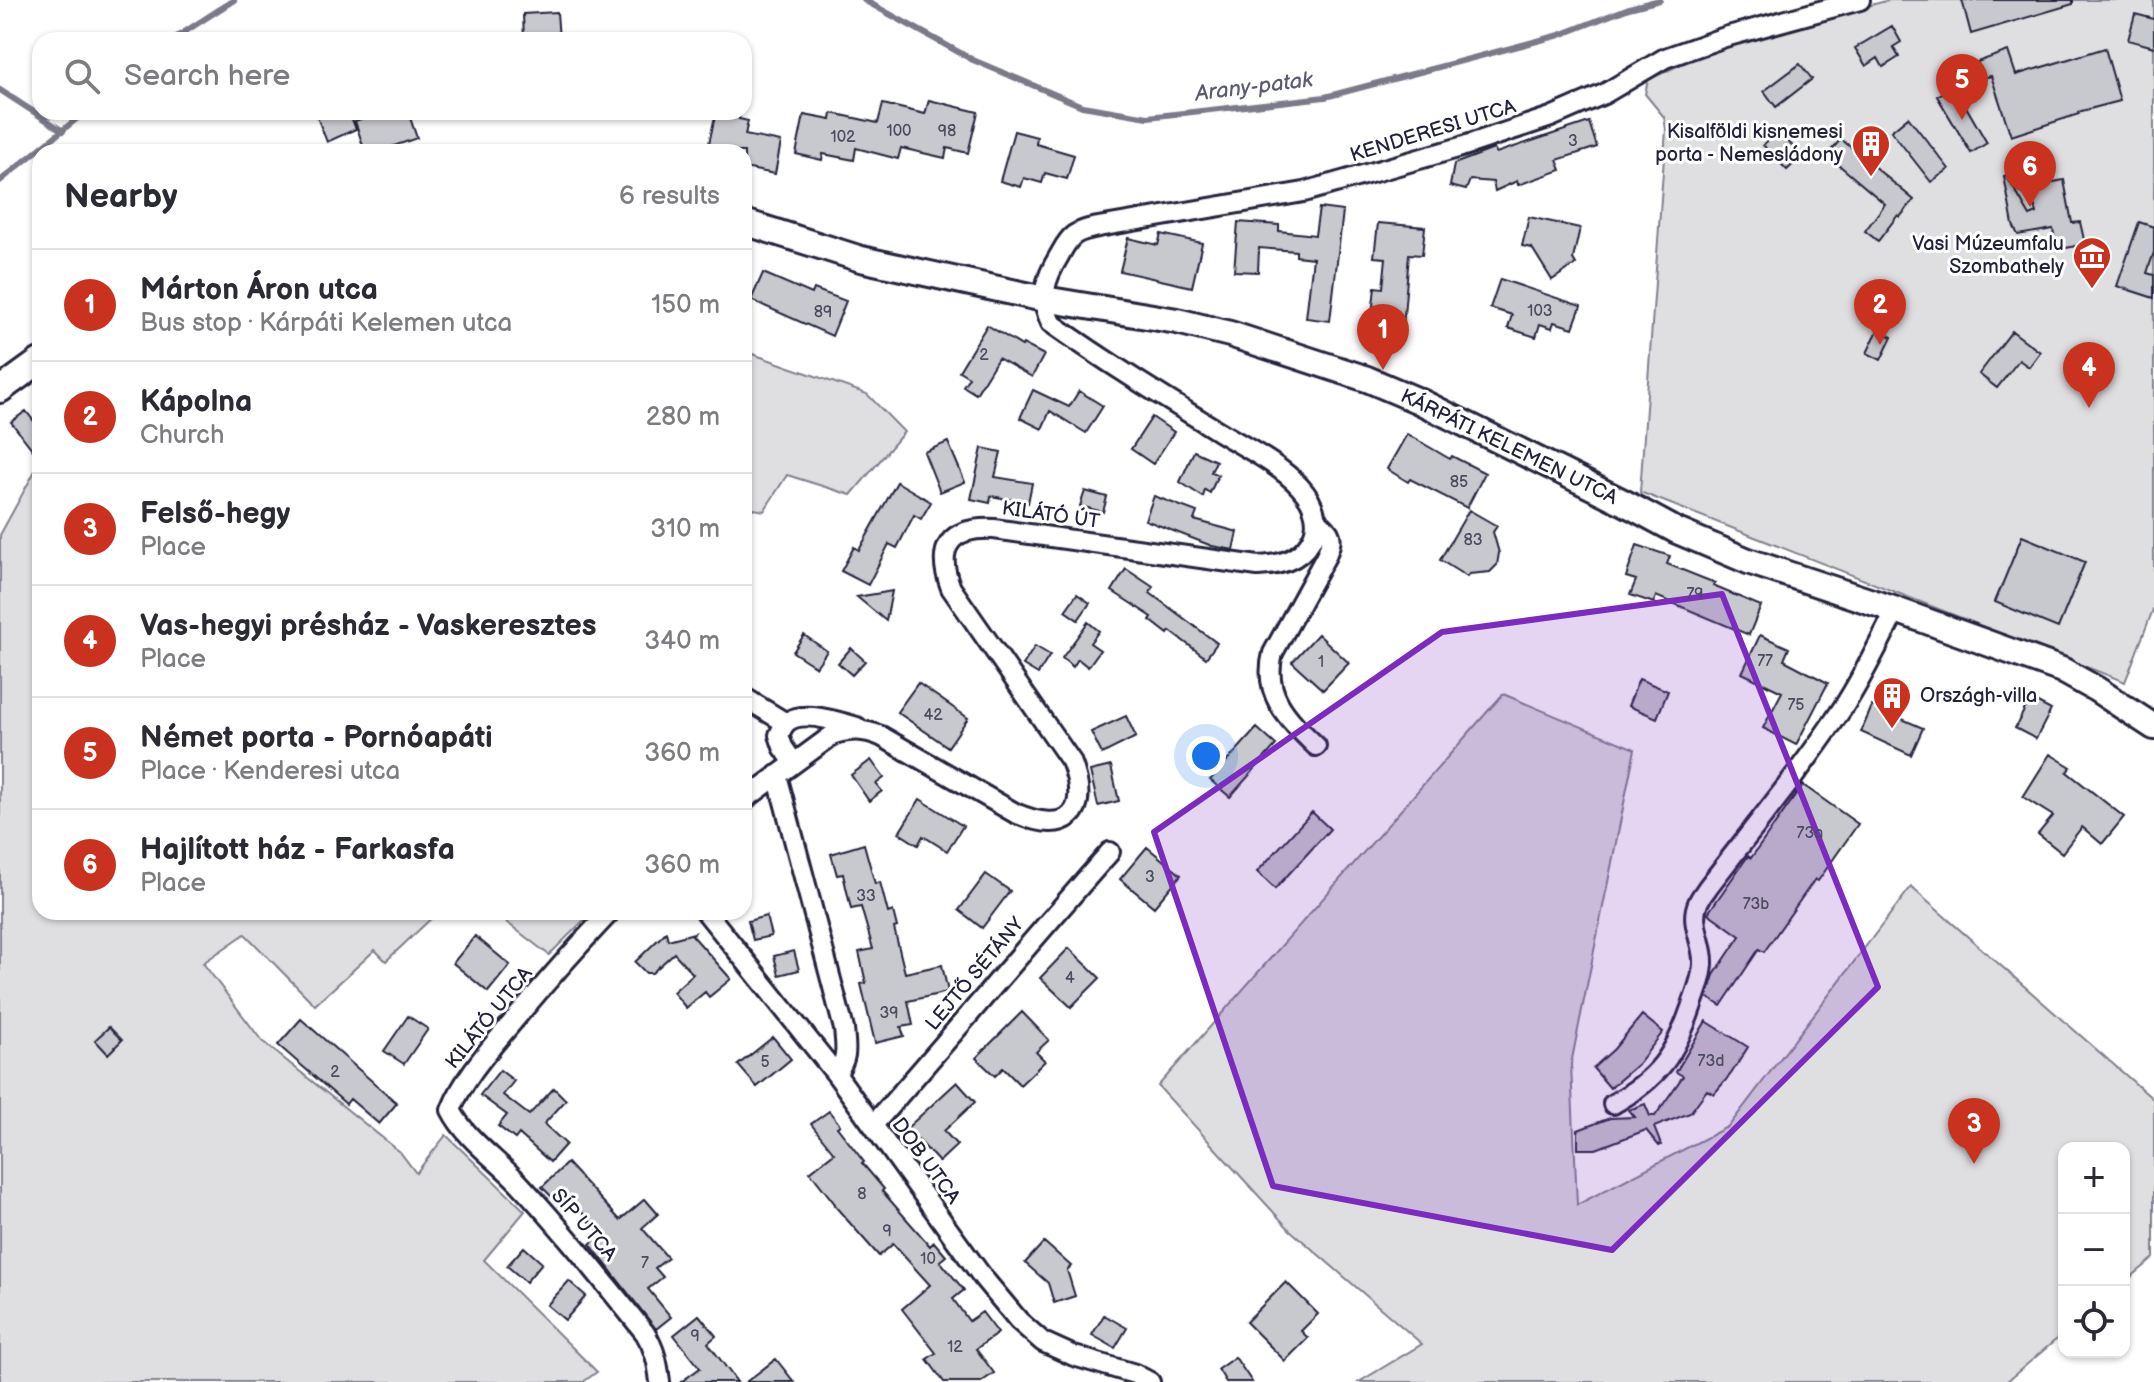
<!DOCTYPE html>
<meta charset="utf-8">
<style>
body{margin:0;font-family:"Balsamiq Sans",sans-serif;background:#f7f7f7;color:#2b2b33}
.controls{position:absolute;right:24px;bottom:24px;display:grid;overflow:hidden;border-radius:16px;box-shadow:0 2px 6px #0004}
.controls button{width:72px;height:72px;display:grid;place-items:center;padding:0;border:0;border-bottom:2px solid #e1e1e2;background:#fff;color:#2b2b33;font:40px sans-serif}
.you{position:absolute;left:1206px;top:756px;width:28px;height:28px;margin:-20px;border:6px solid #fff;border-radius:50%;background:#1a73e8;box-shadow:0 0 0 12px #1a73e833}
.badge{display:grid;place-items:center;width:52px;height:52px;border-radius:50%;background:#c8321e;color:#fff;font-size:26px;font-weight:700}
.pin{position:absolute;translate:-50% -66px;filter:drop-shadow(0 2px 4px #0008)}
.pin::after{content:'';position:absolute;top:42px;width:28px;height:24px;background:inherit;clip-path:polygon(0 0,100% 0,50% 100%)}
.list{margin:0;padding:0;list-style:none}
h2{display:flex;justify-content:space-between;align-items:center;height:104px;margin:0;padding:0 32px;font-size:34px}
h2 small{font-size:26px;font-weight:400;color:#7c7c81}
.list li{display:grid;grid-template-columns:52px 1fr auto;gap:24px;align-items:center;box-sizing:border-box;height:112px;padding:0 32px;border-top:2px solid #e1e1e2}
.list b{display:block;font-size:30px;white-space:nowrap}
.list p{margin:0;font-size:26px;white-space:nowrap;color:#7c7c81}
.list em{font-size:26px;font-style:normal;color:#7c7c81}
.icon{flex:none;width:44px;height:44px;fill:none;stroke:currentColor;stroke-width:2;stroke-linecap:round;stroke-linejoin:round}
.map{position:relative;flex:none;width:2154px;height:1382px;overflow:hidden}
.search{position:absolute;background:#fff;box-shadow:0 2px 6px #0004;left:32px;top:32px;width:720px;height:88px;display:flex;align-items:center;gap:20px;box-sizing:border-box;padding:0 28px;border-radius:24px;color:#7c7c81;font-size:30px}
.panel{position:absolute;background:#fff;box-shadow:0 2px 6px #0004;left:32px;top:144px;width:720px;height:776px;border-radius:24px}
.map>svg:first-child{display:block}
.green{fill:#dfdfe2;stroke:#80808e;stroke-width:2}
.lines{fill:none;stroke-linecap:round;stroke-linejoin:round}
.stream{stroke:#7a7a88;stroke-width:6}
.building{fill:#c8c8cf;stroke:#22223b;stroke-width:2}
.street-casing{stroke:#22223b;stroke-width:24}
.secondary-casing{stroke:#22223b;stroke-width:30}
.street{stroke:#fff;stroke-width:18}
.secondary{stroke:#fff;stroke-width:24}
.marked{fill:#7b2cbf;fill-opacity:0.2;stroke:#7b2cbf;stroke-width:6;stroke-linejoin:round}
.labels{text-anchor:middle;dominant-baseline:central;stroke-width:6;stroke-linejoin:round;paint-order:stroke}
.number-label{font-size:16px;fill:#4c4c60}
.street-label{font-size:20px;fill:#22223b;stroke:#fff}
.poi-label{font-size:20px;fill:#22223b;stroke:#fff;text-anchor:end}
.water-label{font-size:22px;font-style:italic;fill:#5c5c6f;stroke:#fff}
</style>
<div class="map">
<svg width="2154" height="1382" viewBox="0 0 2154 1382">
<rect width="100%" height="100%" fill="#fff"/>
<filter id="ink" filterUnits="userSpaceOnUse"><feTurbulence type="fractalNoise" baseFrequency=".0125" numOctaves="2"/><feDisplacementMap in="SourceGraphic" scale="16" xChannelSelector="R" yChannelSelector="G"/><feConvolveMatrix kernelMatrix="1 2 1 2 8 2 1 2 1" color-interpolation-filters="sRGB"/></filter>
<g filter="url(#ink)">
<path class="green" d="M1889,0h265v607l-29,75 -485,-190 26,-363 -2,-12 -19,-23 3,-14 63,-30z
M744,351l123,43 37,38 -53,63 -64,-20 -23,36 -20,-4z
M40,467v445h398l-52,49 -11,-11 -60,55 -70,-71 -42,29 59,78 138,111 16,21 30,-38 79,76 -41,49 113,112 -14,10h-583v-847l36,-66z
M1503,694l132,55 -64,315 6,141 152,-79 182,-239 243,213v158l-30,25v-135h-60v185l-58,49h-647l63,-38 -132,-114 -132,-144z
M493,912h99l-43,43z"/>
<g class="lines">
<path class="stream" d="M864,0l109,60 109,46 66,11 177,-20 235,-62 69,-27 31,-8
M172,40l62,-40
M0,90l63,41
M0,181l85,-69"/>
</g>
<path class="building" d="M1962,0h111v4l-102,30z
M557,12l2,28h-35l-1,-26z
M2135,14l19,5v28l-26,-7z
M1892,26l9,16 -8,5 6,10 -16,10 -5,-9 -12,8 -11,-18z
M2105,48l15,53 -42,11 1,2 -68,22 -20,-60 -8,2 -6,-16 31,-11 8,24z
M1800,64l12,15 -36,28 -12,-16z
M1954,86l33,57 -16,10 -34,-57z
M929,100l49,12 -10,41 -21,-5 -2,10 -44,-10 -3,11 -42,-11 -2,12 -31,-6 -1,6 -26,-6 8,-39 27,5 1,-7 46,10 5,-19 42,10z
M315,112h34l7,17 -29,13z
M382,112h26l9,26 -40,14h-12l-10,-31z
M716,112h24l-1,7 9,2 -3,14 36,7 -6,32 -31,-6v-16h-37z
M1908,117l41,52 -18,13 -40,-51z
M1589,122l8,25 -40,13 4,10 -43,15 -1,-4 -22,10 -2,-9 -23,-2 -4,10 -16,-4 4,-22 40,-15 2,4z
M1014,131l23,6 -1,7 38,11 -7,24 -22,-6 -3,10 -18,-5 -3,9 -21,-6z
M1778,131l24,25 -15,14 -24,-25z
M1841,139l73,61 -14,17 -2,-2 -20,26 -13,-10 20,-27 -58,-49z
M2006,175l24,41 7,-3 -9,-26 36,-7 8,43 8,-1 5,22 -28,6 -4,-21 -35,6 -5,-10 -9,-49z
M1319,208l24,3 -13,110 -24,-3 7,-60 -17,-2v-5l-37,-3 -1,24 -24,-1 4,-49 41,3v6l36,4z
M1529,217l51,11 -7,31 3,5 -24,16 -20,-32 -10,-2z
M2139,222l15,5v25l-7,21 7,2v23l-37,-12z
M1378,223l47,4 -3,28 -13,-1 -6,74 -32,-3 4,-38 8,1 3,-30 -12,-1z
M1161,234l41,9 -10,44 -72,-16 8,-33 30,7z
M763,273l49,21 2,-5 32,12 -14,35 -81,-36z
M1500,279l81,27 -8,22 -19,-6 -2,6 -12,-4 -4,13 -28,-9 4,-13 -22,-7z
M987,325l35,21 1,-2 21,11 -12,22 -34,-19 -22,36 -13,-8 6,-9 -10,-6z
M1878,330l14,7 -11,23 -14,-7z
M2012,331l28,21 -11,15 -10,-7 -22,28 -18,-14z
M1033,390l36,17 10,-16 24,15 -17,27 -36,-22 -8,18 -22,-11z
M26,411l14,18v30l-29,-37z
M1152,417l22,15 -21,32 -22,-15z
M1407,434l43,25 2,-3 33,17 -18,35 -57,-29 -2,3 -21,-13z
M948,442l17,40 -25,10 -16,-40z
M982,448l19,4 -6,25 37,6 -4,20 -37,-7 -1,7 -19,-4z
M1194,451l22,10 -5,11 7,3 -8,18 -5,-3 -2,7 -23,-15z
M897,482l34,20 -10,17 -7,-4 -17,33 -8,-4 -21,41 -27,-14 13,-24 5,3z
M1085,491l22,6 -4,15 -23,-6z
M1154,496l43,16 -3,8 44,12 -4,18 -22,-4 -67,-26z
M1469,510l28,16 -4,6 6,21 -2,12 -7,7 -21,2 -2,3 -27,-17z
M2022,536l63,26 -27,66 -63,-26z
M1637,545l33,11 -3,8 48,19 -2,3 48,20 -12,29 -93,-39 -2,7 -24,-8 6,-15 -10,-3z
M1126,569l27,18 -3,6 67,50 -11,15 -36,-27 -2,3 -18,-14 2,-3 -40,-26z
M892,591l-6,30 -29,-24 24,-4z
M1077,594l13,9 -12,17 -13,-9z
M1088,622l11,9 -9,12 10,7 -12,17 -10,-8 -5,8 -11,-9z
M1318,634l31,29 -26,27 -31,-28z
M804,635l23,16 -11,16 -23,-15z
M1760,635l29,13 -5,12 44,23 -32,62 -33,-17 19,-36 -40,-19z
M1035,646l15,9 -12,19 -15,-9z
M851,648l14,13 -13,14 -14,-12z
M1639,679l29,12 -11,27 -29,-12z
M918,683l50,35 -20,29 -51,-35z
M2030,699l21,11 -15,29 -21,-11z
M1872,706l51,22 -12,27 -50,-23z
M1126,716l10,21 -34,17 -11,-22z
M1257,728l19,17 -46,52 -20,-17z
M2050,754l21,13 -4,5 57,45 -22,27 -20,-17 -20,26 -24,-19 15,-18 -30,-19z
M871,760l13,18 -8,6 6,7 -13,10 -18,-26z
M1111,766l8,35 -21,5 -8,-35z
M1803,785l55,39 -40,57 -3,-2 -51,73 -5,-3 -38,57 -14,-9 7,-22 26,-39 -32,-23 40,-57 3,2z
M920,799l43,27 -16,25 -24,-15 -5,9 -19,-12z
M1312,812l18,17 -55,60 -18,-17z
M864,844l11,40 5,-2 8,31 5,-2 4,16 -3,1 11,45 37,-8 6,27 -40,9 5,24 -12,2 3,9 -29,7 -14,-59 5,-1 -7,-31 14,-3 -12,-42 -10,2 -8,-35 -6,1 -6,-21z
M1147,847l34,28 -27,32 -34,-28z
M986,874l24,17 -28,37 -23,-18z
M766,916l5,20 -18,4 -5,-19z
M666,932l2,8 26,-7 -2,2 39,44 -22,18 -4,-5 -19,16 -13,-16 20,-18 -19,-21 -22,20h-6l-11,-11z
M475,936l35,29 -22,27 -35,-29z
M1069,948l31,30 -29,29 -31,-29z
M794,951l5,19 -20,5 -5,-19z
M1022,1012l27,28 -13,12 9,9 -25,24 -17,-17 -8,8 -19,-18z
M1642,1015l21,17 -25,32 -28,24 -17,-20 21,-19z
M408,1016l20,13 -24,35 -20,-13z
M301,1019l96,84 -18,21 -29,-25 -4,5 -68,-59z
M1706,1021l42,26 -17,27 -17,20 -7,-4 -17,23 -36,14 7,18 -2,1 -13,-16 -50,19h-18v-19l32,-12 25,-1 -6,-7 16,-6 5,12h5l28,-40 -7,-4z
M109,1027l13,13 -14,14 -13,-14z
M773,1037l18,22 -34,28 -19,-22z
M500,1070l14,11 -11,14 26,20 25,-27 12,12 -22,24 22,20 -16,18 -31,-28 -4,5 -17,-13 9,-11 -27,-20z
M957,1082l18,20 -31,29 13,14 -18,17 -32,-34z
M829,1111l11,14 -3,2 27,35 -2,1 22,26 -2,2 48,55 4,-4 12,14 -6,5 24,29 -11,9 16,22 13,-9 16,21 -22,16 18,24 -13,9h-37l-17,-23 9,-6 -34,-44 28,-24 -37,-41 -14,12 -45,-51 1,-1 -25,-32 24,-19 -23,-29z
M567,1163l53,57 25,-21 13,15 -16,14 26,30 -13,10 8,9 -15,12 23,28 -15,12 -66,-85 11,-10 -31,-35 -8,8 -20,-20z
M1044,1242l27,24 -4,4 8,26 -21,7 -6,-20 -23,-20z
M524,1247l18,16 -16,19 -19,-16z
M569,1281l17,15 -21,24 -18,-15z
M1286,1282l32,32 -17,17 7,7 -23,23 -39,-39z
M699,1315l17,21 -8,7 29,39h-56l19,-14 -26,-33z
M1104,1315l23,13 -12,20 -23,-13z
M1235,1357l17,25h-26l-8,-13z
M776,1359l18,23h-48z"/>
<g class="lines">
<defs>
<path id="street" d="M745,698l41,25
M1316,746c-28,-27 -54,-51 -43,-93l53,-97c8,-20 6,-22 -9,-36
M794,763l-11,-16 -4,-12c2,-4 4,-9 7,-12 14,-14 55,-1 71,4
M777,775l67,254c2,21 4,28 -8,45
M744,800l90,-66c18,-5 29,-5 47,2l134,77c51,22 77,2 56,-52l-120,-173c-16,-41 -1,-61 43,-59l264,37c21,-1 40,-5 52,-24 12,-18 4,-40 -10,-55 -21,-23 -54,-39 -80,-55 -57,-35 -114,-70 -169,-109 -12,-25 -6,-44 8,-67 4,-7 8,-16 15,-21 9,-6 19,-7 30,-9l200,-34 157,-45 90,-30 53,-23 61,-36 60,-21 135,-37
M610,912c-33,35 -64,70 -95,107 -24,29 -50,56 -64,91 14,28 45,49 67,72 45,48 86,100 127,151 10,16 13,31 15,49
M706,912l130,162 148,205 35,42 24,21 31,14 61,18 15,8
M1613,1104c46,-26 62,-49 79,-99 4,-12 11,-28 11,-42 1,-20 -14,-40 -5,-60 2,-6 7,-11 10,-16 47,-61 96,-120 138,-184 19,-30 34,-62 50,-93
M873,1125c80,-90 157,-183 237,-273"/>
<path id="secondary" d="M744,222l117,37 183,40 133,22 53,13 137,45 52,22 206,102 52,28 71,30 148,49 166,60 34,19 58,38
M0,390l40,-29"/>
</defs>
<use href="#street" class="street-casing"/>
<use href="#secondary" class="secondary-casing"/>
<use href="#street" class="street"/>
<use href="#secondary" class="secondary"/>
</g>
</g>
<path class="marked" d="M1722,594l156,393 -266,263 -339,-64 -119,-354 288,-200z"/>
<defs>
<symbol id="building-pin" viewBox="-11 -11 22 30"><path d="M0 17L-7.5 6A9.5 9.5 0 1 1 7.5 6Z" fill="#c8321e" stroke="#fff"/><path d="M-4-6H4V6H1V3H-1V6H-4ZM-2.5-4.3h1.7v1.8h-1.7ZM.8-4.3h1.7v1.8H.8ZM-2.5-1h1.7V.8h-1.7ZM.8-1h1.7V.8H.8Z" fill="#fff"/></symbol>
<symbol id="museum-pin" viewBox="-11 -11 22 30"><path d="M0 17L-7.5 6A9.5 9.5 0 1 1 7.5 6Z" fill="#c8321e" stroke="#fff"/><path d="M0-6L6-3V-2H-6V-3ZM-5-1h2V3h-2ZM-1-1h2V3h-2ZM3-1h2V3H3ZM-6 4H6V6H-6Z" fill="#fff"/></symbol>
</defs>
<g fill-rule="evenodd">
<use href="#building-pin" x="1849" y="122" width="44" height="60"/>
<use href="#museum-pin" x="2070" y="234" width="44" height="60"/>
<use href="#building-pin" x="1870" y="674" width="44" height="60"/>
</g>
<g class="labels">
<g class="number-label">
<text x="899" y="131">100</text>
<text x="947" y="131">98</text>
<text x="843" y="137">102</text>
<text x="1573" y="141">3</text>
<text x="1540" y="311">103</text>
<text x="823" y="312">89</text>
<text x="984" y="355">2</text>
<text x="1459" y="482">85</text>
<text x="1473" y="540">83</text>
<text x="1695" y="594">79</text>
<text x="1765" y="661">77</text>
<text x="1321" y="662">1</text>
<text x="1796" y="705">75</text>
<text x="933" y="715">42</text>
<text x="1810" y="833">73a</text>
<text x="1150" y="877">3</text>
<text x="866" y="896">33</text>
<text x="1756" y="904">73b</text>
<text x="1070" y="978">4</text>
<text x="889" y="1013">39</text>
<text x="1711" y="1061">73d</text>
<text x="765" y="1062">5</text>
<text x="335" y="1072">2</text>
<text x="862" y="1194">8</text>
<text x="887" y="1231">9</text>
<text x="928" y="1259">10</text>
<text x="645" y="1263">7</text>
<text x="695" y="1336">9</text>
<text x="955" y="1347">12</text>
</g>
<g class="street-label">
<text transform="translate(1433 131) rotate(-17)">KENDERESI UTCA</text>
<text transform="translate(1509 447) rotate(26)">KÁRPÁTI KELEMEN UTCA</text>
<text transform="translate(1051 515) rotate(8)">KILÁTÓ ÚT</text>
<text transform="translate(975 974) rotate(-50)">LEJTŐ SÉTÁNY</text>
<text transform="translate(489 1018) rotate(-51)">KILÁTÓ UTCA</text>
<text transform="translate(926 1161) rotate(54)">DOB UTCA</text>
<text transform="translate(584 1225) rotate(49)">SÍP UTCA</text>
</g>
<g class="poi-label">
<text x="1843" y="132">Kisalföldi kisnemesi<tspan x="1843" dy="23">porta - Nemesládony</tspan></text>
<text x="2064" y="244">Vasi Múzeumfalu<tspan x="2064" dy="23">Szombathely</tspan></text>
<text x="1920" y="696" text-anchor="start">Országh-villa</text>
</g>
<g class="water-label">
<text transform="translate(1254 87) rotate(-7)">Arany-patak</text>
</g>
</g>
</svg>
<div class="controls">
<button>+</button>
<button>−</button>
<button><svg class="icon" aria-label="locate" viewBox="0 0 24 24"><circle cx="12" cy="12" r="6"/><path d="M12 2v4M12 18v4M2 12h4M18 12h4"/></svg></button>
</div>
<div class="you"></div>
<div class="pin badge" style="left:1383px;top:370px">1</div>
<div class="pin badge" style="left:1880px;top:345px">2</div>
<div class="pin badge" style="left:1974px;top:1164px">3</div>
<div class="pin badge" style="left:2089px;top:408px">4</div>
<div class="pin badge" style="left:1962px;top:120px">5</div>
<div class="pin badge" style="left:2030px;top:207px">6</div>
<div class="search"><svg class="icon" aria-label="search" viewBox="0 0 24 24"><circle cx="10" cy="10" r="6"/><path d="M15 15l6 6"/></svg>Search here</div>
<section class="panel">
<h2>Nearby<small>6 results</small></h2>
<ul class="list">
<li><span class="badge">1</span><div><b>Márton Áron utca</b><p>Bus stop · Kárpáti Kelemen utca</p></div><em>150 m</em></li>
<li><span class="badge">2</span><div><b>Kápolna</b><p>Church</p></div><em>280 m</em></li>
<li><span class="badge">3</span><div><b>Felső-hegy</b><p>Place</p></div><em>310 m</em></li>
<li><span class="badge">4</span><div><b>Vas-hegyi présház - Vaskeresztes</b><p>Place</p></div><em>340 m</em></li>
<li><span class="badge">5</span><div><b>Német porta - Pornóapáti</b><p>Place · Kenderesi utca</p></div><em>360 m</em></li>
<li><span class="badge">6</span><div><b>Hajlított ház - Farkasfa</b><p>Place</p></div><em>360 m</em></li>
</ul>
</section>
</div>
